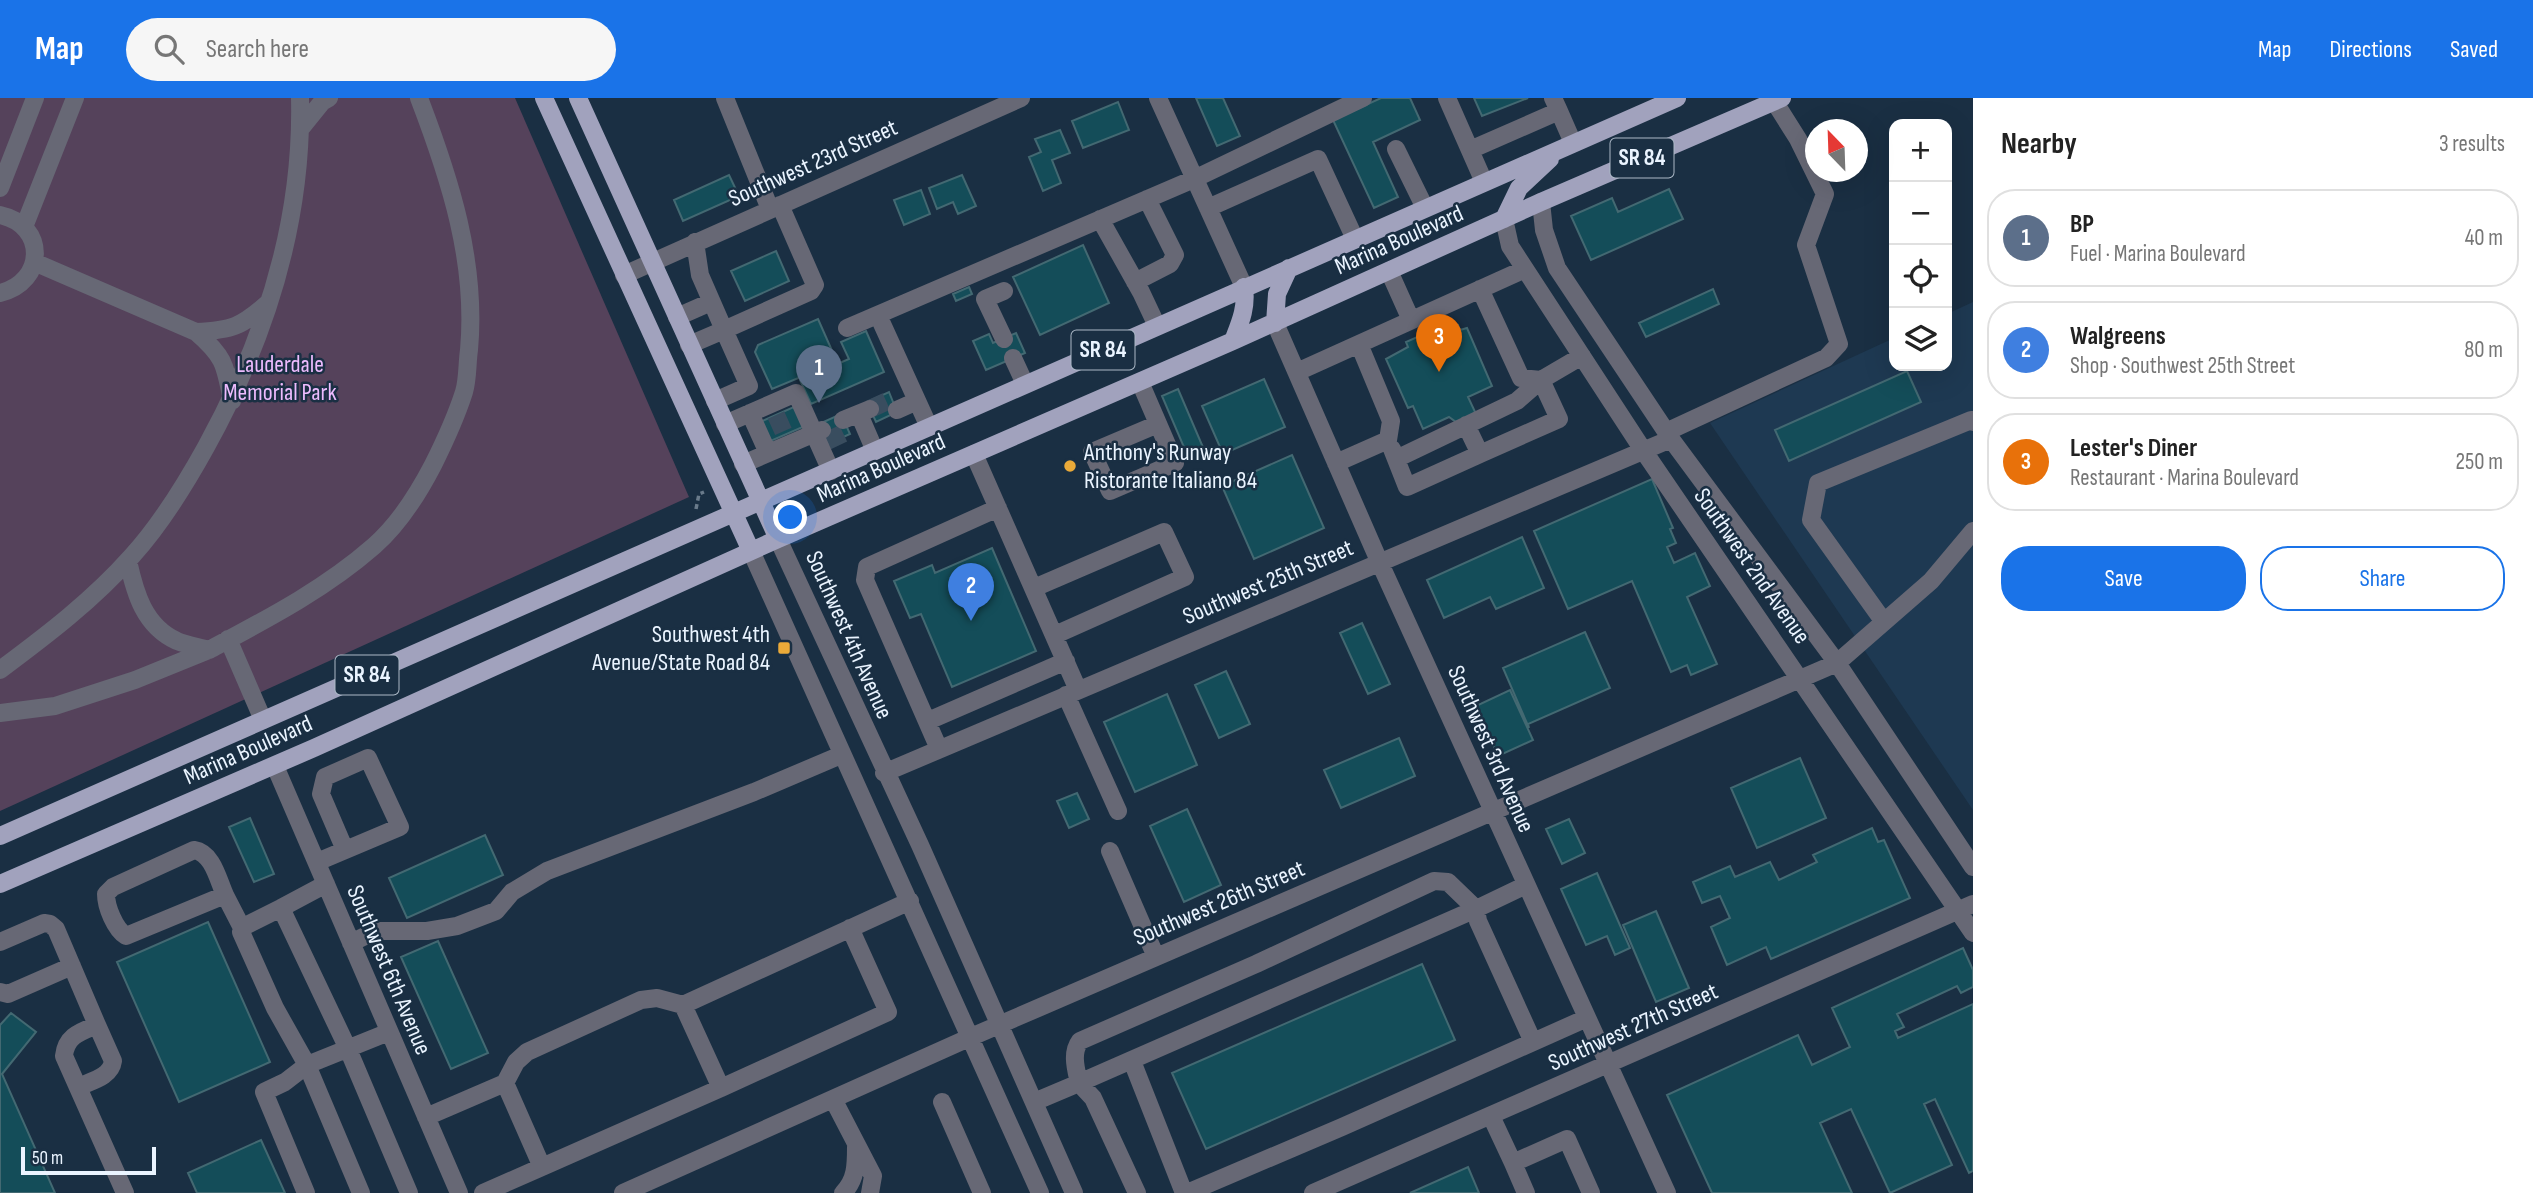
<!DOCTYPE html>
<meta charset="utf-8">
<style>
body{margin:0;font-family:"Sofia Sans Condensed",sans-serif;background:#f6f6f6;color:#222}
.controls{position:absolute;right:21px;top:21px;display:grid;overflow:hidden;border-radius:14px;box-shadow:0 7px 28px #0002}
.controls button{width:63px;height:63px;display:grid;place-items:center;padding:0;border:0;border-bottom:2px solid #e0e0e0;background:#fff;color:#222;font:35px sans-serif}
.compass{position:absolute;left:1805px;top:21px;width:63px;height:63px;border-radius:50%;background:#fff;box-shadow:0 7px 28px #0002;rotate:337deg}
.scale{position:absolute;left:21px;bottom:18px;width:135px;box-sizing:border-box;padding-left:7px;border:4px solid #eaf4ff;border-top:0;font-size:19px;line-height:24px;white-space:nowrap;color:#eaf4ff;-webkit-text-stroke:5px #1a2f43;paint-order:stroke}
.you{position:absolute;left:791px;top:420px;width:24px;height:24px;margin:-18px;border:5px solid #fff;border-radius:50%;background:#1a73e8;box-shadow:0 0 0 10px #1a73e833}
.badge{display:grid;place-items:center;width:46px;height:46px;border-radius:50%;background:#1a73e8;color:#fff;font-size:23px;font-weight:700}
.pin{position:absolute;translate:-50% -58px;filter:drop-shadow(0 2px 4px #0008)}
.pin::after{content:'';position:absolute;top:37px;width:24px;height:21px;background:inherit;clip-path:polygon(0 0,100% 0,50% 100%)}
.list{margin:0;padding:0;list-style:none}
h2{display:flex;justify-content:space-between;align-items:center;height:91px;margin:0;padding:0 28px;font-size:30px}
h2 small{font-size:23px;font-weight:400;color:#767676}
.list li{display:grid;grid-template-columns:46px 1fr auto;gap:21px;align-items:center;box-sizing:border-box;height:98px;margin:0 14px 14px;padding:0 14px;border:2px solid #e0e0e0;border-radius:28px}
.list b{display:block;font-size:26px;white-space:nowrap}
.list p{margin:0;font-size:23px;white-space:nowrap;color:#767676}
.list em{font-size:23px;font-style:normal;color:#767676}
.actions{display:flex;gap:14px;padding:21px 28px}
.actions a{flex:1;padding:16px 0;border:2px solid #1a73e8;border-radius:28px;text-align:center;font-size:24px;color:#1a73e8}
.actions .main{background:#1a73e8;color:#fff}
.icon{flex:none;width:38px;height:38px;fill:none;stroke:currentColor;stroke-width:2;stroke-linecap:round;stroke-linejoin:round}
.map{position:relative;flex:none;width:1973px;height:1095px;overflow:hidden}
header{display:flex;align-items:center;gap:42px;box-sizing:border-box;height:98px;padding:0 35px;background:#1a73e8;color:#fff}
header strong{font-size:33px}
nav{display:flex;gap:38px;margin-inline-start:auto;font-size:24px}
.search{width:490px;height:63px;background:#f6f6f6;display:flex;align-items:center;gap:18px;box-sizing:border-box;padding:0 24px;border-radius:38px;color:#767676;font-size:26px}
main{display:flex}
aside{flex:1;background:#fff}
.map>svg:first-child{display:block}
.built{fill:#1e3952}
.green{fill:#55425b}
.building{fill:#144d59;stroke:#436972;stroke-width:2}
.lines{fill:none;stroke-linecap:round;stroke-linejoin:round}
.minor-tunnel{stroke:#394d5f;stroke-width:18;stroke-dasharray:18 9;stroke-linecap:butt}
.path{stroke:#6a7b8b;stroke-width:3.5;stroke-dasharray:5 3.5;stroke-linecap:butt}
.minor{stroke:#676875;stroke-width:18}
.major{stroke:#a1a2bd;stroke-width:18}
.poi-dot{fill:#eaaa39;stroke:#1a2f43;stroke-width:2.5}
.labels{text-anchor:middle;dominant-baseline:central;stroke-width:5;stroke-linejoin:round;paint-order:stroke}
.shield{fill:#1a2f43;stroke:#acb9c7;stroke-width:2}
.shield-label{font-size:23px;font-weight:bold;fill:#eaf4ff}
.street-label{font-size:24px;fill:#eaf4ff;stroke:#1a2f43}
.park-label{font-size:24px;fill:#edbbfe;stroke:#1a2f43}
.poi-label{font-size:24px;fill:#eaf4ff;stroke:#1a2f43;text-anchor:start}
</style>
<header>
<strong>Map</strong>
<div class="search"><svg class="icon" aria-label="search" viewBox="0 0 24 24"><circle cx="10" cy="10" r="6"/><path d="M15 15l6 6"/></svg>Search here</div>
<nav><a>Map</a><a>Directions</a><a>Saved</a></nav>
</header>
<main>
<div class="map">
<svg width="1973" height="1095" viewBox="0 0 1973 1095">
<rect width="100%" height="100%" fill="#1a2f43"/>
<path class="built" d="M1973,204v508l-263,-387 184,-85v28h53v-52z"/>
<path class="green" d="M0,0h515l174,399 -689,314z"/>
<path class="building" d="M1196,0h27l17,38 -23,10z
M1381,0h29l10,22 -47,22 25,55 -24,11 -41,-88z
M1474,0h54l-46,18z
M1118,4l11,28 -46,18 -11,-27z
M1060,32l10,23 -18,7 9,23 -18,8 -14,-34 12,-5 -6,-13z
M729,77l10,21 -56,25 -9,-21z
M962,77l14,31 -18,8 -5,-12 -16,7 -8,-21z
M1669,91l14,30 -92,41 -20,-44 41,-18 6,14z
M921,92l9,24 -26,11 -10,-25z
M1083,147l26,58 -69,32 -27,-58z
M776,153l13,30 -44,20 -14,-30z
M969,189l3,7 -16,7 -3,-7z
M1713,191l6,15 -73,33 -7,-14z
M818,221l19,43 -65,27 -17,-37 3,-7z
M1458,227l2,5 7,-2 25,58 -24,11 8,17 -20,8 -7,-5 -26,12 -10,-23 -5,2 -22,-49 22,-12 -2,-5 27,-12 2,5z
M866,233l18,41 -73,32 -11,-24 49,-21 -8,-17z
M1016,235l9,20 -39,17 -13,-29 16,-7 4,9z
M1907,273l14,31 -132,59 -14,-31z
M1264,281l21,48 -62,27 -21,-48z
M1178,291l27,63 -16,7 -27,-63z
M889,294l8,20 -21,10 -9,-20z
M796,308l9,20 -39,17 -8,-20z
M841,316l9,20 -22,10 -9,-20z
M1292,357l32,73 -70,31 -32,-73z
M1652,381l21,49 -3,1 6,14 -9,4 7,16 21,-10 15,33 -23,11 30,67 -26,11 -4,-10 -16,7 -39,-91 -64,28 -34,-78z
M1522,439l22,51 -48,21 -6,-12 -46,21 -17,-38z
M992,450l44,103 -84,36 -31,-73 -11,4 -16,-37 38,-16 3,8z
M1362,525l28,61 -22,10 -28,-61z
M1585,534l25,56 -82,36 1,4 -26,-60z
M1226,573l24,53 -31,14 -24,-53z
M1510,592l23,50 -35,16 -22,-50z
M1167,596l30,71 -62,27 -31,-70z
M1399,640l16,38 -74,32 -17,-38z
M1800,660l26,60 -69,30 -26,-60z
M1077,695l12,26 -20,9 -12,-27z
M1187,711l34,76 -37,17 -34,-76z
M250,720l24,56 -20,8 -25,-55z
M1569,721l16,34 -23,11 -16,-35z
M1872,730l6,14 6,-2 26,58 -139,61 -5,-12 -39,18 -16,-38 19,-9 -10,-22 -18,7 -9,-21 37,-16 5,11 35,-15 9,18 38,-18 -4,-7z
M485,737l18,40 -96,43 -18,-40z
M1597,775l33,75 -15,7 -8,-19 -21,9 -25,-56z
M1656,813l33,77 -33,14 -33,-77z
M208,824l62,140 -91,40 -62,-140z
M438,843l50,112 -37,16 -50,-112z
M1963,850l10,22v17l-12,6 -4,-7 -60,28 7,13 -9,4 3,7 75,-34v167l-4,2 -34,-74 -11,5 28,61 -62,28 -39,-84 -31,14 32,70h-140l-45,-98 131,-60 14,30 38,-18 -18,-39z
M1422,866l33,76 -249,109 -34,-76z
M11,915l25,19 -34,42 53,119h-55v-168z
M261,1042l24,53h-88l-9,-20z
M1468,1069l11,26h-69z"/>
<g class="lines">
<path class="minor-tunnel" d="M870,311l22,-10
M776,317l9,20
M827,343l21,-10"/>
<path class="path" d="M696,411l3,-15 5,-2"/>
<path class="minor" d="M725,0l45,111
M1158,0l86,189
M1447,0l37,84
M1559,13l14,32
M301,30l21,-26 7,-4
M1396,51l29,59
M1470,52l89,-39 -6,-13
M0,90l35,-90
M1541,104l3,28 13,38 114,171 166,224 136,204
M1208,110l110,-49 37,80
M0,117c47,10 46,67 0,78
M1100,121l41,73 16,34
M1504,121l6,27 133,204 330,483
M24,129l51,-129
M695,144l5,33 24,55 87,-39 4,-6 -35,-80
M34,164l162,70c29,25 29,33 36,69
M1389,173l22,49
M624,177l397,-177
M1135,184l35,-18 5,-9 -28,-56
M1480,191l41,89 20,2 41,-24
M1004,193l-19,8 19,40
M878,217l51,112
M677,219l34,-15
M1275,225l104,238 288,632
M847,230l347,-149 169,-81
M196,234c36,-2 45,-5 72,-29
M689,247l35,-15 25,56 -34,15
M1013,260l12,26
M1297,274l228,-103
M1140,284l35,81 -65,28 -18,-39 66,-28
M897,312l20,-9
M750,315l18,40
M859,316l16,37
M843,322l27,-11
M725,326l71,-31 35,78
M1666,334l160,-74 13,-14 -33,-99 19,-51 -27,-55 -24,-38
M1392,351l15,38 73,-33
M974,356l104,236
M1396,361l121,-58 24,-21 18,39 -79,35 -14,-29
M1336,365l52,-23 3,-19 -32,-77
M743,366l79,-34
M778,441l142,306 154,348
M751,453l289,642
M128,463c7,32 16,65 49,80 10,4 22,6 32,9 58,-31 116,-61 165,-104 25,-22 44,-52 59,-81 12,-24 23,-48 31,-73 4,-13 3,-29 5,-42 8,-88 -19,-171 -50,-252
M1034,490l130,-56 21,45 -130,58
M1884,524l-73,-102 7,-37 153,-63 2,2
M228,541l35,81
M0,572c47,-35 93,-70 132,-114 30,-33 53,-71 74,-109 60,-109 97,-224 94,-349
M1066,597l52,116
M0,615l55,-7 80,-26 74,-30
M928,623l138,-60
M939,651l-74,-169 2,-13 131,-59
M275,668l184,427
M884,675l787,-334
M1110,753l46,106
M317,764l83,-35 -32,-69 -43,19 -4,17 24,56
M326,786l-45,24 67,141 61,144
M1526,787l-50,24 -28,-27 -14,-1 -178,83 -176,77c-9,12 -4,28 -1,42l397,-174 2,12 55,121
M225,797c-7,-15 -12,-42 -31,-45l-81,37 -7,7c0,13 9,35 20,42l99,-41 17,33
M281,810l-36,18 -3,2 -1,4 34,76 32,57 -22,17 -21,10 42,101
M0,844l44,-19 6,1 6,5 41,96c-17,7 -31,11 -33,31l61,137
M351,845l24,-12h52l30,-5 39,-15 16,-19 35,-21 207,-79 87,-37
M0,894l8,2 64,-28
M1132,963l52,132
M78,989c13,-6 33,-10 35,-26l-16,-36
M721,990l167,-76 -38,-84
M833,1001l40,77 -3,17
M942,1004l40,91
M1034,1004l45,-19 14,15 44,95
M1491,1018l22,47
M426,1019l79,-34 11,-21 11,-10 114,-52 16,-2 26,7 227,-104
M542,1069l179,-79 -38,-83
M361,1095l-54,-128 82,-33
M483,1095l59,-26 -37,-84
M623,1095l348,-156 866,-374 94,-82 42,-50
M843,1095c13,-13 13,-28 13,-46
M1187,1095l155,-66 245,-109
M1313,1095l660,-289
M1526,1095l-13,-30 54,-24 24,54"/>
<path class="major" d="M544,0l207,453
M578,0l200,441
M1504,121l15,-31 31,-29
M1275,225l2,-29 12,-26
M1233,243c7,-18 14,-33 11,-54
M0,738l1677,-738
M0,786l314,-136 464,-209 455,-198 308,-139 241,-104"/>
</g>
<g class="poi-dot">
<circle cx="1070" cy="368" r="7"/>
<rect x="777" y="543" width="14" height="14" rx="3.5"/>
</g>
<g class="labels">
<g class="shield">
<rect x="1610.5" y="40.5" width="63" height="39" rx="5"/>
<rect x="1071.5" y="232.5" width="63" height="39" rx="5"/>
<rect x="335.5" y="557.5" width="63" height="39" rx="5"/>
</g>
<g class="shield-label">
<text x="1642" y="60">SR 84</text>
<text x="1103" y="252">SR 84</text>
<text x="367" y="577">SR 84</text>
</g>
<g class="street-label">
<text transform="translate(813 65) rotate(-24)">Southwest 23rd Street</text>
<text transform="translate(1399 142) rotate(-24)">Marina Boulevard</text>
<text transform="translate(881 370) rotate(-24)">Marina Boulevard</text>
<text transform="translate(1752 468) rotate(55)">Southwest 2nd Avenue</text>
<text transform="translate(1268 484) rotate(-23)">Southwest 25th Street</text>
<text transform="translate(849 537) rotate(66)">Southwest 4th Avenue</text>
<text transform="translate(1491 651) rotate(66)">Southwest 3rd Avenue</text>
<text transform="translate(248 652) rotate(-24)">Marina Boulevard</text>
<text transform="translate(1219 805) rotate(-23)">Southwest 26th Street</text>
<text transform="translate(389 872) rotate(67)">Southwest 6th Avenue</text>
<text transform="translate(1633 929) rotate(-24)">Southwest 27th Street</text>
</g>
<g class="park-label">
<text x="280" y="266">Lauderdale<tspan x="280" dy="28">Memorial Park</tspan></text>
</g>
<g class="poi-label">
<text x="1084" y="354">Anthony's Runway<tspan x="1084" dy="28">Ristorante Italiano 84</tspan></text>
<text x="770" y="536" text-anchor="end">Southwest 4th<tspan x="770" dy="28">Avenue/State Road 84</tspan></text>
</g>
</g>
</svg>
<div class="controls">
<button>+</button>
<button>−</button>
<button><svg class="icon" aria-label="locate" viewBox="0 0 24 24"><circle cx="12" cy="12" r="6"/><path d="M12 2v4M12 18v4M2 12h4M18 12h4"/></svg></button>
<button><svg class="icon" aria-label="layers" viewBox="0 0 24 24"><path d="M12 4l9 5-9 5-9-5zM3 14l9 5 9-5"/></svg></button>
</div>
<svg class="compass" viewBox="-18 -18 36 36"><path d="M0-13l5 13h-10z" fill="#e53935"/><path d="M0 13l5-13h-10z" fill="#767676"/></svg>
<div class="scale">50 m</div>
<div class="you"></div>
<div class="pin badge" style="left:819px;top:305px;background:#5c6f8a">1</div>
<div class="pin badge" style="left:971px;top:523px;background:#3f7fe0">2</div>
<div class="pin badge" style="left:1439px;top:274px;background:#e8710a">3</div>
</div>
<aside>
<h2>Nearby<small>3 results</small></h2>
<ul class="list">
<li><span class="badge" style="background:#5c6f8a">1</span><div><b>BP</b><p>Fuel · Marina Boulevard</p></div><em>40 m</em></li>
<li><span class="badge" style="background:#3f7fe0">2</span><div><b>Walgreens</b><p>Shop · Southwest 25th Street</p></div><em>80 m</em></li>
<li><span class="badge" style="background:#e8710a">3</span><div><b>Lester's Diner</b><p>Restaurant · Marina Boulevard</p></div><em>250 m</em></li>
</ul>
<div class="actions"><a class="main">Save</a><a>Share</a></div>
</aside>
</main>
